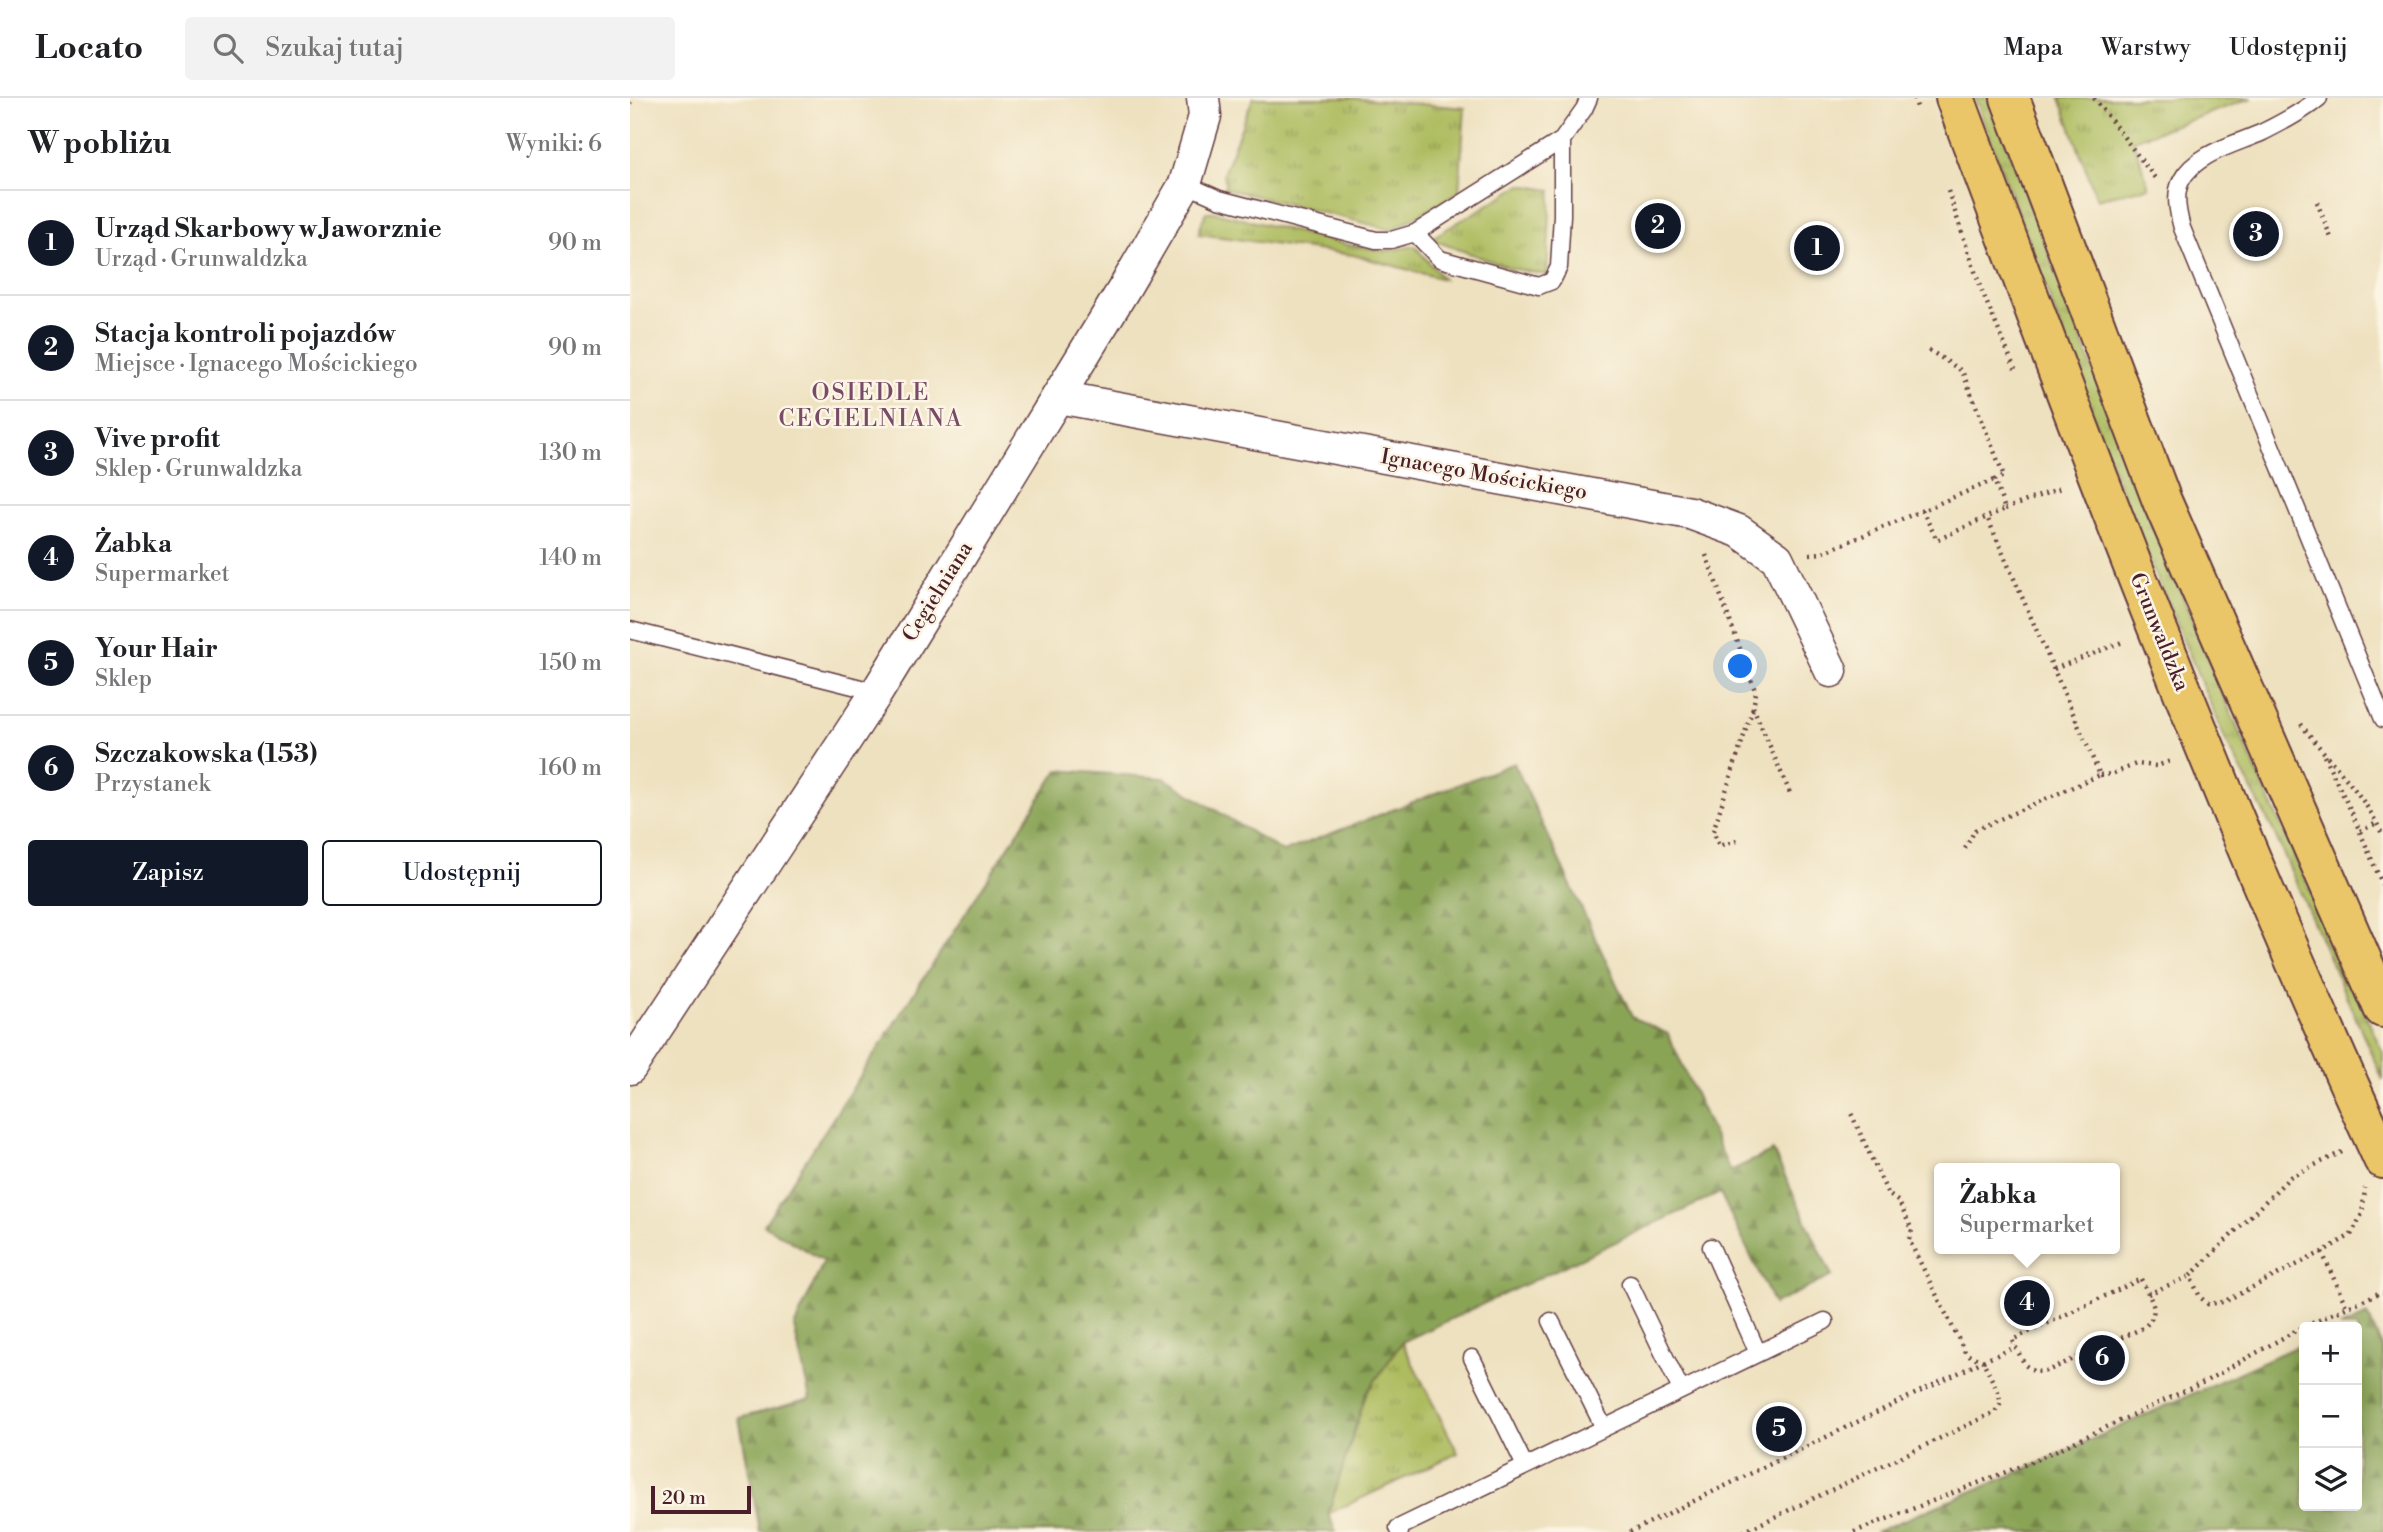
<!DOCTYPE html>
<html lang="pl">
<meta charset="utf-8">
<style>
body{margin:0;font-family:"Libre Bodoni",serif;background:#f2f2f2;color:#202124}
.controls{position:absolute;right:21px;bottom:21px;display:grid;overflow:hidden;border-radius:7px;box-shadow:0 7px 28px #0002}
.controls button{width:63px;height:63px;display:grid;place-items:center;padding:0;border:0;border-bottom:2px solid #e0e0e0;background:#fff;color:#202124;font:35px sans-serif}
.scale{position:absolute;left:21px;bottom:18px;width:100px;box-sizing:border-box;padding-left:7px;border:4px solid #4a1f2b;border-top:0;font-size:19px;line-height:24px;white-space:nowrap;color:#4a1f2b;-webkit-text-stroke:5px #fcf5e5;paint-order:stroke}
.you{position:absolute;left:1111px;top:569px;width:24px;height:24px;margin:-18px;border:5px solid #fff;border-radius:50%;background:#1a73e8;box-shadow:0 0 0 10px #1a73e833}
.badge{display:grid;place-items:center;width:46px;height:46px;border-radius:50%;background:#111827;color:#fff;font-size:23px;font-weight:700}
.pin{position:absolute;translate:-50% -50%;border:4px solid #fff;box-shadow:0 2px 7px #0006}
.popup{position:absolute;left:1304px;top:1065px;width:186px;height:91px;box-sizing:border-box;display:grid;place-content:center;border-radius:7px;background:#fff;filter:drop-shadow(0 2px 5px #0005);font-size:23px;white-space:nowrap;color:#757577}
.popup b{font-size:26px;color:#202124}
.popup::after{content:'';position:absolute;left:50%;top:100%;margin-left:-14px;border:14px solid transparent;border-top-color:#fff}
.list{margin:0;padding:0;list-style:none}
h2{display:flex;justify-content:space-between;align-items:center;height:91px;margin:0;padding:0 28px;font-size:30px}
h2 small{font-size:23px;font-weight:400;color:#757577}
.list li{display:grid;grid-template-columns:46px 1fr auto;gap:21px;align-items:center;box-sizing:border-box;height:105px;padding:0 28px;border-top:2px solid #e0e0e0}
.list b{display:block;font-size:26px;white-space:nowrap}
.list p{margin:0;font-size:23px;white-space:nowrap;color:#757577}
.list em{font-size:23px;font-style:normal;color:#757577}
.actions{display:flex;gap:14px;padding:21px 28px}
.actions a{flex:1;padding:16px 0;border:2px solid #111827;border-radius:7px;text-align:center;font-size:24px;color:#111827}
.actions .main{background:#111827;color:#fff}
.icon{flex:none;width:38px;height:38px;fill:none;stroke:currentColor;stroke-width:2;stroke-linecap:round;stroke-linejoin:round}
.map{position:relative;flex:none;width:1753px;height:1434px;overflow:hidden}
header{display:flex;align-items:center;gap:42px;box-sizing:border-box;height:98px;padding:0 35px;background:#fff;border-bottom:2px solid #e0e0e0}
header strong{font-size:33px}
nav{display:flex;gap:38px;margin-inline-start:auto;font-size:24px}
.search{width:490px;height:63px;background:#f2f2f2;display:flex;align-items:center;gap:18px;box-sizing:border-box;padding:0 24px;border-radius:7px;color:#757577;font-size:26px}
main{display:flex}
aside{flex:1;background:#fff}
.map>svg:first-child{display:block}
.grass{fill:url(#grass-tufts);stroke:#7c6e45;stroke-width:2}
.forest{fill:url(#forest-firs);stroke:#6a6240;stroke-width:2}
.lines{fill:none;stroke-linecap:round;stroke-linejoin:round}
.lane-casing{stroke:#633c41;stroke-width:19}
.street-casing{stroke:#633c41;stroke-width:35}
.primary-casing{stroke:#633c41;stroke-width:42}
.path{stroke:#633c41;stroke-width:4.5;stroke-dasharray:2 5;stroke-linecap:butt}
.lane{stroke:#fff;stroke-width:16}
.street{stroke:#fff;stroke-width:32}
.primary{stroke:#ebc669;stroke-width:38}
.labels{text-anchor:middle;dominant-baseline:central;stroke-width:5;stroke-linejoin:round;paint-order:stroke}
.street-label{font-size:21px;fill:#4a1f2b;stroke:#fcf5e5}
.neighbourhood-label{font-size:23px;letter-spacing:2px;fill:#784b66;stroke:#fcf5e5}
</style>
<header>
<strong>Locato</strong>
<div class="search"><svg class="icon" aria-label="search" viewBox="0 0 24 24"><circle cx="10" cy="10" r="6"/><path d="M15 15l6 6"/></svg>Szukaj tutaj</div>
<nav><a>Mapa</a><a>Warstwy</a><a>Udostępnij</a></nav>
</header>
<main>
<aside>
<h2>W pobliżu<small>Wyniki: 6</small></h2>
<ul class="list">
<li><span class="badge">1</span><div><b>Urząd Skarbowy w Jaworznie</b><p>Urząd · Grunwaldzka</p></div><em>90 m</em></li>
<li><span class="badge">2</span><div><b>Stacja kontroli pojazdów</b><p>Miejsce · Ignacego Mościckiego</p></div><em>90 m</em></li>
<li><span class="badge">3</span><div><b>Vive profit</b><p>Sklep · Grunwaldzka</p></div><em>130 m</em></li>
<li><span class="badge">4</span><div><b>Żabka</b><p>Supermarket</p></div><em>140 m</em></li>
<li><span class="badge">5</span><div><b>Your Hair</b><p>Sklep</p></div><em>150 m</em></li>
<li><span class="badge">6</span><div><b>Szczakowska (153)</b><p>Przystanek</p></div><em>160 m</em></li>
</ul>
<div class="actions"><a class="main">Zapisz</a><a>Udostępnij</a></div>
</aside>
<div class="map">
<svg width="1753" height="1434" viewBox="0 0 1753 1434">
<defs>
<pattern id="grass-tufts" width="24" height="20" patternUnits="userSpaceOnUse" patternTransform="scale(1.75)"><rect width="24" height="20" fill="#adbc5f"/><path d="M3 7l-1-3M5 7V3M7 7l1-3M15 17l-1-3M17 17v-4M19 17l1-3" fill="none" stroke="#8f984f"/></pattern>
<pattern id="forest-firs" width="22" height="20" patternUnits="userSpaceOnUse" patternTransform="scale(1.75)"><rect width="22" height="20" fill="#8aa456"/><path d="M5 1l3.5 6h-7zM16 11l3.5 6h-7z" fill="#738547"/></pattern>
</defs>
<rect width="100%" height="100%" fill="#fcf5e5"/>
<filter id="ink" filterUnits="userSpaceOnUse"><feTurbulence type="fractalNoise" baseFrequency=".0143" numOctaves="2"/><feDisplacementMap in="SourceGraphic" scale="14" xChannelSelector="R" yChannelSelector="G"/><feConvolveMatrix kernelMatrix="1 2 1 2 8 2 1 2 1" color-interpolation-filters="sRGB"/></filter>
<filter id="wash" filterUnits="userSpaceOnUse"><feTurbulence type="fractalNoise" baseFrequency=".00686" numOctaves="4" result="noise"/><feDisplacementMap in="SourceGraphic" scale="28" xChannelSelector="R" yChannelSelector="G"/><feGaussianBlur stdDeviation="1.57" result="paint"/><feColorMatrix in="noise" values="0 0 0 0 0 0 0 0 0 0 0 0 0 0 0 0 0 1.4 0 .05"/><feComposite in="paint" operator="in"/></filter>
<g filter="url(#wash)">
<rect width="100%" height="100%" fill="#eee1c0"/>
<path class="grass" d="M623,0h97l115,10 -6,84 -67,38 -168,-42 2,-5 -3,-9z
M1345,0h14l155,404 83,203 156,348v27l-110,-250 -47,-89 -98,-232z
M1430,0h192l-119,42 16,47 -52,12z
M891,87l30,5 -4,85 -37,-7 -80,-29z
M576,114h8l135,33 36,6 30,-5 28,33 -90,-24 -155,-21z
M772,1244l56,111 -130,61 38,-121z"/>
<path class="forest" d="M884,665l118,254 36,17 62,137 43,-20 59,125 -58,28 -54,-111 -318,149 -36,52 -38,120 8,18h-576l-21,-114 71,-19 -16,-72 30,-66 -60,-36 294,-455 106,8 119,74z
M1738,1217l15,34v183h-508l158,-66 271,-123v163h53v-179h-17z"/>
</g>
<g filter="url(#ink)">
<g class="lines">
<defs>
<path id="lane" d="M1689,0c-15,13 -38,25 -56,34 -26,12 -68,21 -82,49 -7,14 -3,32 1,47l201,491
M932,42l22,-31 5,-11
M555,86l34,15 157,41h15l24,-7 25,26 99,27 13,-5 7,-14 3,-52v-75l-147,93
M0,532l247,62
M1081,1149l47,106
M1000,1186l51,106
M921,1223l53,107
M842,1260l53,108
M770,1434l-2,-4 427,-207"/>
<path id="street" d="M428,299l632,116 49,18 38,27 54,113
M0,970l247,-376 248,-405 60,-103 20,-68 -2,-18"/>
<path id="primary" d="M1325,0c133,357 268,714 428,1061
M1380,0l152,403 221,507"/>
</defs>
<use href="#lane" class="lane-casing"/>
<use href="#street" class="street-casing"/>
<use href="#primary" class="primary-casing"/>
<path class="path" d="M1284,0l4,12
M1464,0l61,80
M0,6l2,-6
M1318,93l33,98 34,80
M1687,104l14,36
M1299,252l33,21 42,105 -10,4 11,29 -18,8 113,258 -125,55 -10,19
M1375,411l58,-22
M1292,412l15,30 50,-23
M1180,456l12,-1 172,-73
M1076,457l50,138 -3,14 37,86
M1424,571l71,-28
M1671,626c28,38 62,67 82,112
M1694,658l28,57 31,73
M1470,677l12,-1 24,-10 21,2 16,-6
M1730,733l17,-8
M1107,743l-18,5 -6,-15 40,-123
M1712,1054l-52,25 -100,99 10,21 8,7 15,-2 99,-50 29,-17 11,-21 3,-26
M1692,1154l24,54
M1511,1181c9,20 22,33 2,49l-96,43 -13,1 -9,-7 -13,-25z
M1518,1196l42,-18
M1000,1434l353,-171 -17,-7 -57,-114 3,-10 -13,-28 -11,-8 -38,-83
M1113,1434l252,-120 6,-9 -3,-11 -15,-31 33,-14
M1224,1434l177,-70 175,-81 91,-51 82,-37h4"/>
<use href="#lane" class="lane"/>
<use href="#street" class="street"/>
<use href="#primary" class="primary"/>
</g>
</g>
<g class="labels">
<g class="street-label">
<text transform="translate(854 377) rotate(10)">Ignacego Mościckiego</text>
<text transform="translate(308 494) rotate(-58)">Cegielniana</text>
<text transform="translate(1529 534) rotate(68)">Grunwaldzka</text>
</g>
<g class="neighbourhood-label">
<text x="241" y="295">OSIEDLE<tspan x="241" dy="26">CEGIELNIANA</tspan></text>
</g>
</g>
</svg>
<div class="controls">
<button>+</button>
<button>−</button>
<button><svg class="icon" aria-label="layers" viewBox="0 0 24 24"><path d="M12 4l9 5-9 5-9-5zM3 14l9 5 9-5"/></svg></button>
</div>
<div class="scale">20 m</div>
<div class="you"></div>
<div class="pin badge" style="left:1187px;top:150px">1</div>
<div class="pin badge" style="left:1028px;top:128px">2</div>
<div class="pin badge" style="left:1626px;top:136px">3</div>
<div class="pin badge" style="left:1397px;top:1205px">4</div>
<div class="popup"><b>Żabka</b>Supermarket</div>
<div class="pin badge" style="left:1149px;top:1331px">5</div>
<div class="pin badge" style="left:1472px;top:1260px">6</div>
</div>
</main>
